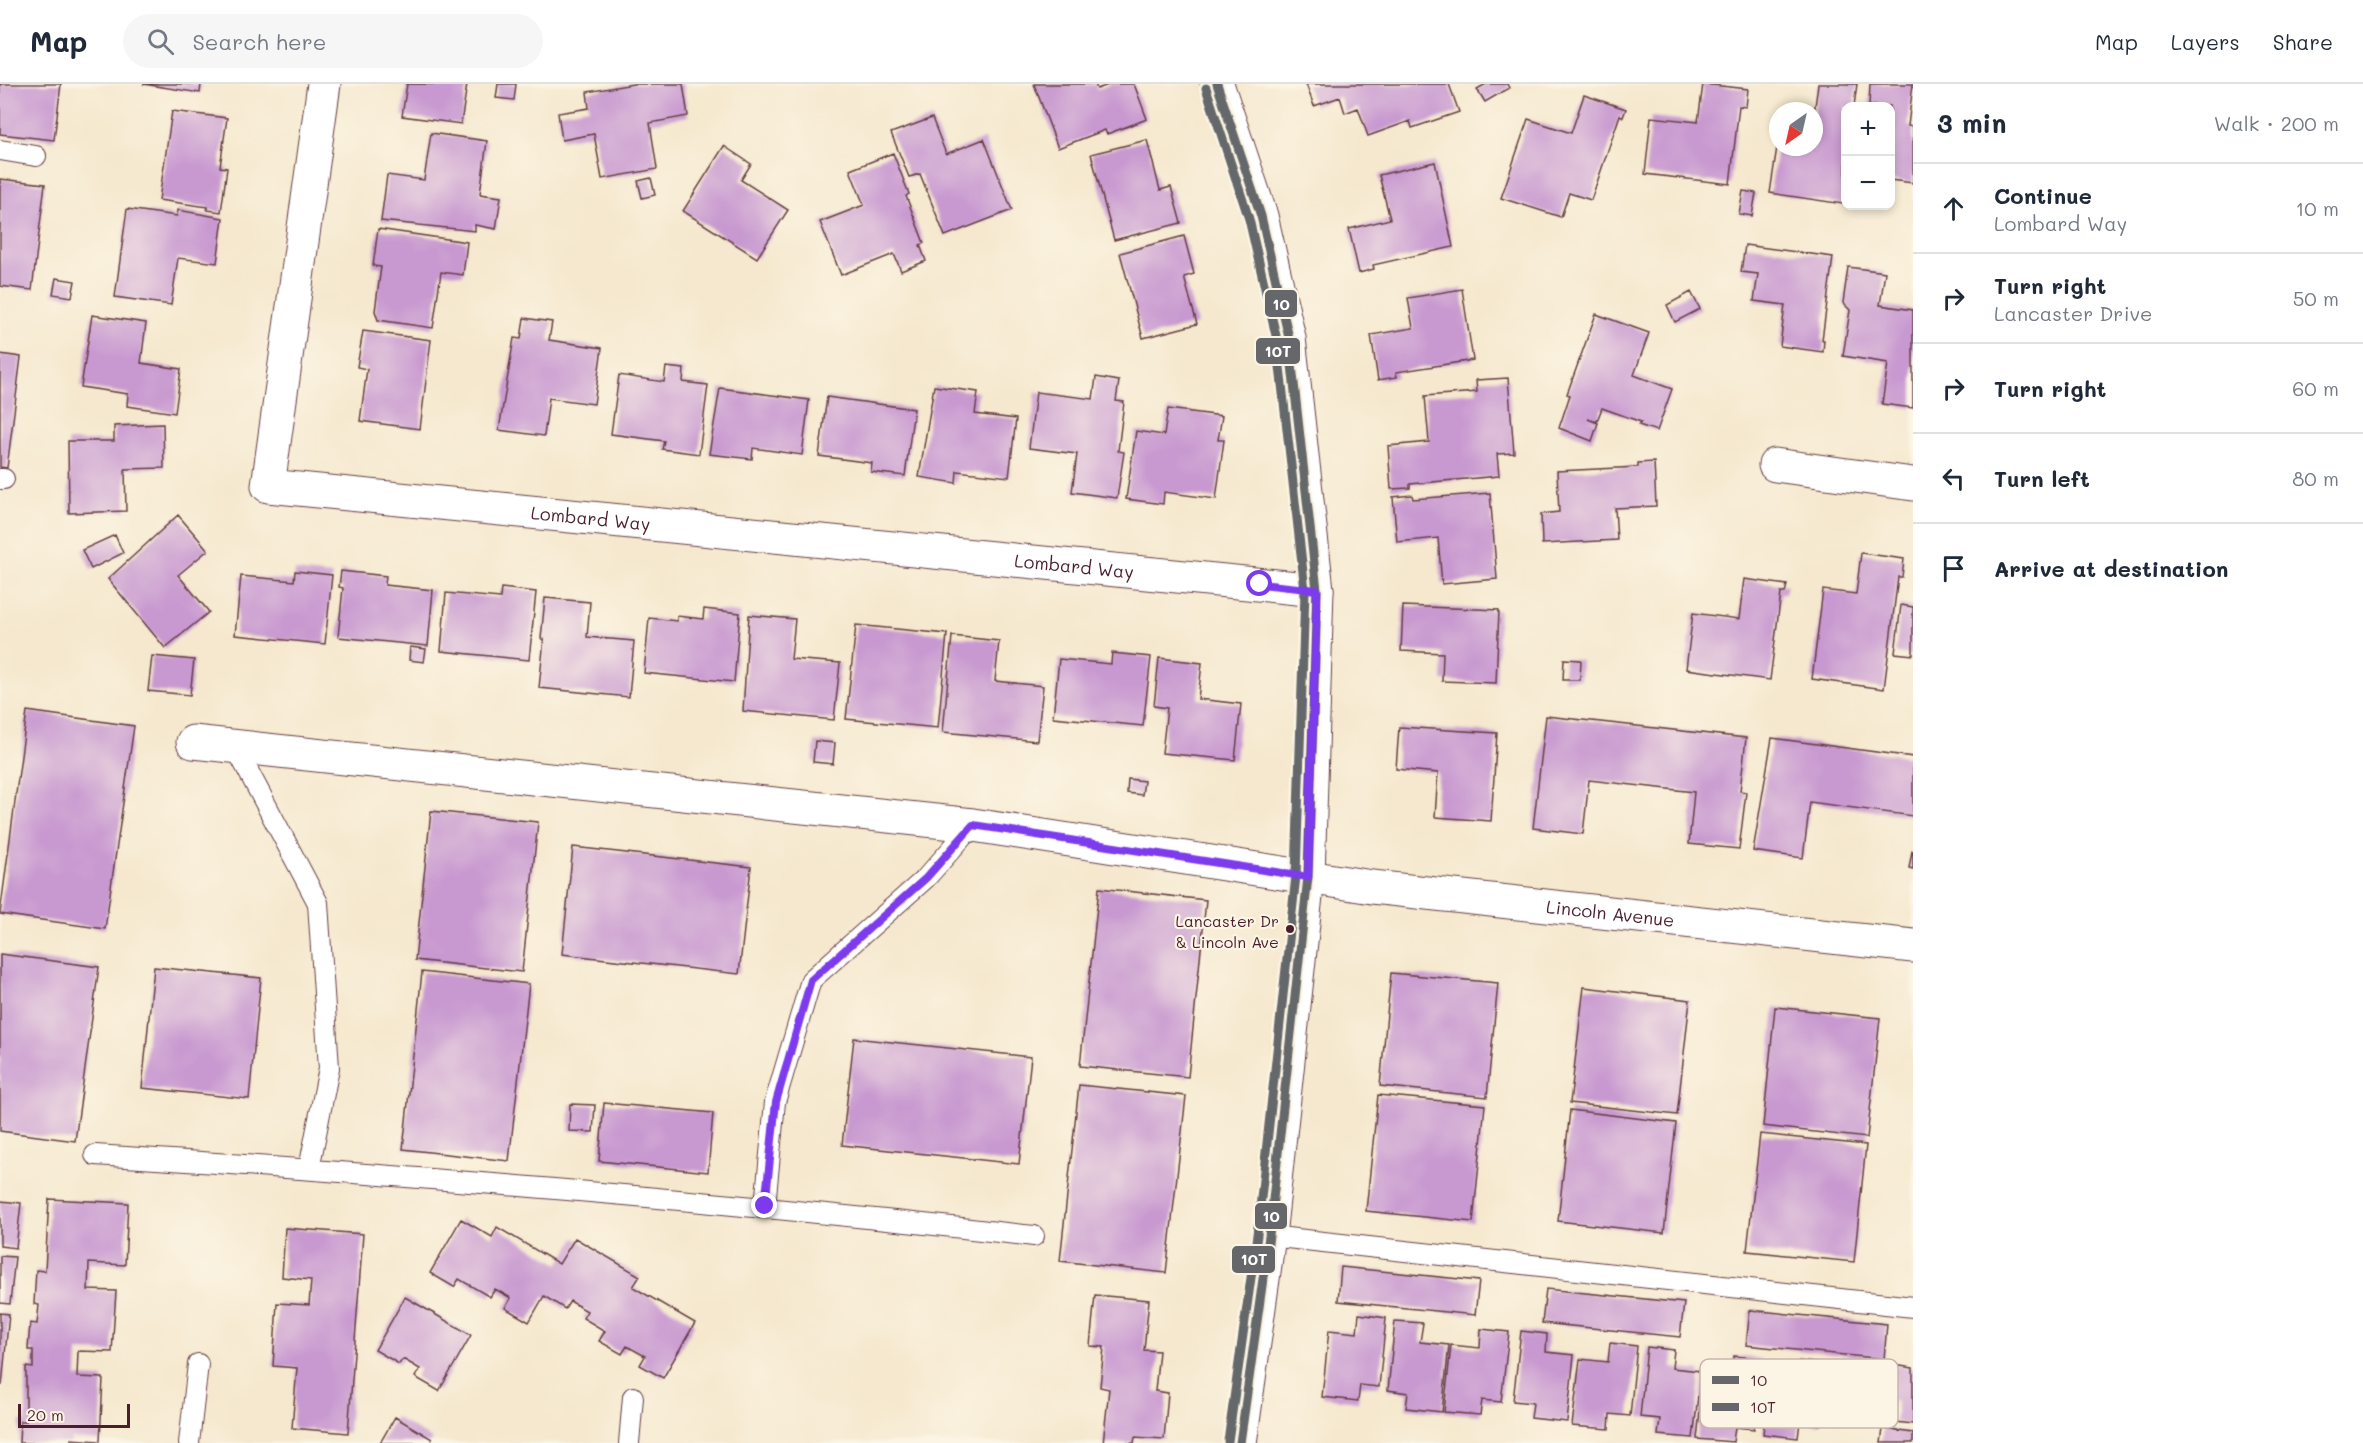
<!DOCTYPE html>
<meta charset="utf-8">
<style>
body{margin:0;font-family:Mali,sans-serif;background:#f6f6f7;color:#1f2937}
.controls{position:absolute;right:18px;top:18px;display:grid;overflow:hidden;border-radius:12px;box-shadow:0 3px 9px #0003}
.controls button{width:54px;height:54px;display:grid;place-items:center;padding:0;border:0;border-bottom:2px solid #e0e1e3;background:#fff;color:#1f2937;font:30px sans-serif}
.compass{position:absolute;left:1769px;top:18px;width:54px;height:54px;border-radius:50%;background:#fff;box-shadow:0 3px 9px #0003;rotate:214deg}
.scale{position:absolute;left:18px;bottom:15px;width:112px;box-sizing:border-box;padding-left:6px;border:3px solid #4a1f2b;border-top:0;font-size:16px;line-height:21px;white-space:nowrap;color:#4a1f2b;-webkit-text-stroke:4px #fcf5e5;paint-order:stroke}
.stop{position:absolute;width:18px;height:18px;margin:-14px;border:4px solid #7c3aed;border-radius:50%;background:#fff}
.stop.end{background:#7c3aed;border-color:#fff;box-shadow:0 2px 6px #0008}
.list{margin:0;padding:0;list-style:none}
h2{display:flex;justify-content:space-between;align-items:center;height:78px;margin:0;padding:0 24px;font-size:26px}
h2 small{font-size:20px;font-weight:400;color:#747a83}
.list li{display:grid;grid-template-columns:39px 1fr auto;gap:18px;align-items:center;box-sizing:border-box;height:90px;padding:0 24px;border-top:2px solid #e0e1e3}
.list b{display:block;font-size:22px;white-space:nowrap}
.list p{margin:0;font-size:20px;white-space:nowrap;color:#747a83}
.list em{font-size:20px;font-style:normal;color:#747a83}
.icon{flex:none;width:33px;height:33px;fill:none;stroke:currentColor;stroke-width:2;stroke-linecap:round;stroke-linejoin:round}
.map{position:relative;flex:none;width:1913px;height:1359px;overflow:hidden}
header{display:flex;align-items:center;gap:36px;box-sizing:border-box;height:84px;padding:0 30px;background:#fff;border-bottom:2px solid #e0e1e3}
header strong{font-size:28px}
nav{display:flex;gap:33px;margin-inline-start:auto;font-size:21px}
.search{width:420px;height:54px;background:#f6f6f7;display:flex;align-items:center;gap:15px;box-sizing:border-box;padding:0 21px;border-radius:33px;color:#747a83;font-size:22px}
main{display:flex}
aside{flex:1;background:#fff}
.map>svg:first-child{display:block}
.building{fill:#c899d0}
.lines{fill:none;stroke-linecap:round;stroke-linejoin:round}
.service-casing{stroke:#643d43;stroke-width:22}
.minor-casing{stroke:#643d43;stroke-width:35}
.service{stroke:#fff;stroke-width:20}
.minor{stroke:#fff;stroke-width:33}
.bus-1-casing{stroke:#fcf5e5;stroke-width:14}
.bus-2-casing{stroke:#fcf5e5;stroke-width:14}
.bus-1{stroke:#65676a;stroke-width:9}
.bus-2{stroke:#65676a;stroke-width:9}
.route{stroke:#7c3aed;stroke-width:8}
.bus-dot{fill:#4a1f2b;stroke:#fcf5e5;stroke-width:2}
.labels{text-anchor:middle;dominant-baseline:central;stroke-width:4.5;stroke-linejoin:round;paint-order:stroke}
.bus-label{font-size:16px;fill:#4a1f2b;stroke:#fcf5e5;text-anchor:end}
.street-label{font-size:18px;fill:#4a1f2b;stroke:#fcf5e5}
.key{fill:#fcf5e5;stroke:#c7b5ad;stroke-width:1.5}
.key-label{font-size:16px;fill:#4a1f2b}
.line-badge{stroke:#fcf5e5;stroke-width:2}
.badge-label{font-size:16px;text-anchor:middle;font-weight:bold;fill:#fff}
</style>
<header>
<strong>Map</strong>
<div class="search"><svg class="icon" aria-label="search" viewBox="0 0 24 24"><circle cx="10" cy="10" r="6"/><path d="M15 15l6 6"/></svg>Search here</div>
<nav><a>Map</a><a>Layers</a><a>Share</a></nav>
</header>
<main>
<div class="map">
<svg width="1913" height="1359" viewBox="0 0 1913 1359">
<rect width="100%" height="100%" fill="#fcf5e5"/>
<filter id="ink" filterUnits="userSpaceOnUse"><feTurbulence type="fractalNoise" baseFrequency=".0167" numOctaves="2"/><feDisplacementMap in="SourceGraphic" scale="12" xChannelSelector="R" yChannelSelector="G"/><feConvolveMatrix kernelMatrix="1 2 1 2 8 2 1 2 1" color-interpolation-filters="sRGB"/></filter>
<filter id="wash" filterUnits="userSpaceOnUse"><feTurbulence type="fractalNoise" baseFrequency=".008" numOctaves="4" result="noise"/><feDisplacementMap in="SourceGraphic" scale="24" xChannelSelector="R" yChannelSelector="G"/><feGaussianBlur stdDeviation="1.35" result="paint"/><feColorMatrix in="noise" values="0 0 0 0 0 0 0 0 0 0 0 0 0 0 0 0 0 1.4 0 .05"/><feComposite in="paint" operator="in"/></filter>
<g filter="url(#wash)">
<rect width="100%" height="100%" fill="#f5e8ce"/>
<g id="blocks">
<path class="building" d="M0,0h61l-7,56 -54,-6z
M143,0h58l-1,9z
M407,0h60l-6,40 -59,-8z
M498,0h18l-2,16 -18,-2z
M633,0h50l5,32 -38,7 7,46 -55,10 -8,-45 -32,6 -4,-27 31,-5 -2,-16z
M1034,0h61l2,5 14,-5h23l13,35 -40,15 -2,-4 -47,18z
M1306,0h143l10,28 -47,16 -2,-7 -42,15 -10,-28 -13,5 -5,-16 -26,9z
M1486,0h21l2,4 -24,14 -8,-13z
M1703,0l45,5 -2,18 -7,-1 -9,78 -85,-10 6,-57 47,5z
M1818,0h39l-3,22h-8v79l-3,19 -73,-11 7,-46h37v-33z
M1870,0h43l-5,42 5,1v56l-23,-3v-74h-21z
M1584,11l42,14 -3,8 -3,-2 -29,85 -22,-7 -8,24 -60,-19 27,-79 43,14z
M172,27l55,7 -7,49 7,1 -6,44 -14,-2 1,-3 -49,-7z
M932,34l14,36 38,-15 28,71 -67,26 -25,-62 -11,3 -18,-44z
M431,49l56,8 -7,53 21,3 -5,32 -21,-4v6l-94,-10 6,-46 37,5z
M1147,56l13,50 11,-3 10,36 -67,17 -23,-86z
M724,62l27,18 -10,16 47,30 -31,48 -74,-47z
M893,69l16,41 -3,2 18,47 -4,2 6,16 -25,10 -7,-17 -53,21 -21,-53 44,-17 -14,-35z
M1435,78l18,85 -80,18 1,4 -15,4 -10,-44 41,-10 -11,-44z
M651,94l4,17 -13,3 -4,-17z
M0,95l45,5 -13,106 -32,-4z
M1743,107l13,2 -4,23 -13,-2z
M127,125l50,7 1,-6 45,8 -6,45 -39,-5 -7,47 -56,-8z
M378,145l89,13 -4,33 -22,-3 -8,56 -55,-8 -3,-9 6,-44 -8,-1z
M1184,152l10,38 -10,3 13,47 -54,14 -23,-85z
M1745,161l88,12 -11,83h2l-1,12 -43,-6 5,-41 -31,-4 4,-27 -17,-2z
M1848,183l37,5 -5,33 33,5v98l-31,-4 6,-41 -45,-7 7,-46 -7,-7z
M56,194l19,3 -3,16 -19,-3z
M1462,205l11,71 -77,12 1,5 -19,3 -7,-45 42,-7 -5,-30z
M1691,208l9,17 -25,13 -8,-17z
M1596,230l53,19 -15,42 38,14 -15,42 -18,-6 2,-3 -39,-14 -5,13 -9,-2 10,4 -6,18 -33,-13 11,-33 -3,-1z
M92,231l54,8 -5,40 40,6 -6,44 -48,-7 1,-12 -47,-7z
M524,234l28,4 -3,18 53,8 -8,56 -45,-6 -5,38 -45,-6 15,-92 7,1z
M363,247l68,9 -11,89 -60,-8 7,-52 -10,-2z
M0,270l21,3 -14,111 -7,-1z
M666,283l18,2 -1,13 25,3 -9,69 -37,-5 2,-8 -53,-7 8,-59 45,7z
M1096,293l23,4 -3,20 8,1 -6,49 6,1 -7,46 -45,-6 5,-38 -48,-6 7,-56 57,7z
M1508,294l6,75 -17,1 2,22 -89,8v4l-19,1 -3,-43 41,-4 -4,-46 52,-4 -1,-12z
M934,302l44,6 -3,22 41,5 -7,58 -52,-6 -1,12 -37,-6z
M720,304l89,12 -7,55 -49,-7 -1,11 -43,-5z
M827,313l87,12 -9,67 -34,-4 1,-9 -53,-7z
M1168,325l54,7 -4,24h6l-8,59 -52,-7 -1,12 -37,-5 10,-68 28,4z
M163,340l1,44 -39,1 1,42 -57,2 -1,-72h46v-15z
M1654,378l2,44 -41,2 2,32 -75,4 -1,-30 18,-2 -2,-41 81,-4v-4z
M1490,409l7,86 -55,5 -4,-46 -41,4 -4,-45 19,-2 1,4z
M178,431l30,35 -30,25 31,37 -44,36 -57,-69z
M115,451l8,18 -32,16 -9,-19z
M1861,469l43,6 -2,18h-4l-14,112 -72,-10 11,-89 33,4z
M295,487l37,4 -7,69 -90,-9 6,-59 53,5z
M341,487l45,5 -1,9 48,5 -5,56 -90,-9 5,-49 -4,-1z
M1744,495l43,6 -2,8h-4l-11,87 -84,-11 7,-56 46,6z
M501,504l35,4 -7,68 -88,-9 5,-58 54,5z
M545,514l45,4 -3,35 47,4 -5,56 -90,-9 5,-49h-3z
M1901,521l12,2v48l-18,-2z
M1403,522l96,4 -3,73 -54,-2 1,-28 -42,-2z
M704,525l36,4 -6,69 -90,-9 5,-55 28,3v-5l26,3z
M749,531l46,4 -4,40 49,4 -6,57 -91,-9z
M856,541l91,9 -9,94 -92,-9z
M952,552l47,5 -4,40 48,5 -6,55 -94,-9z
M410,563l16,2 -2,13 -15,-2z
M1112,569l39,4 -8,69 -90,-9 6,-58 52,5z
M152,572l42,4 -4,35 -42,-4z
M1159,574l43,5 -4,36 43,5 -6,56 -73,-7 5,-45 -13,-2z
M1564,575l17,1 -1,20h-17z
M27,627l107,15 -29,203 -105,-15z
M1546,632l200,22 -6,53 6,1 -7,57 -50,-5 5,-52 -105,-12 -6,54 -50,-6z
M1399,643l98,6 -6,88 -56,-4 3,-44 -42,-4z
M1772,654l141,19v59l-103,-14 -7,56 -50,-7z
M815,657l20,2 -2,21 -20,-2z
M1128,695l16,2 -2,14 -15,-2z
M431,727l107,11 -16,150 -107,-12z
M573,763l178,20 -12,107 -177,-20z
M1912,767h1v18l-4,-1z
M1099,804l107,12 -18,177 -108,-11z
M0,870l99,13 -24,174 -75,-10z
M154,883l107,11 -12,121 -107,-11z
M422,888l107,12 -20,177 -106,-12z
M1391,889l107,10 -11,114 -107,-11z
M1584,903l106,13 -13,115 -107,-12z
M1775,923l105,11 -13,120 -104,-12z
M854,954l177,19 -12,107 -177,-19z
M1079,1001l107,11 -20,177 -106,-12z
M1378,1011l107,10 -12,117 -107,-11z
M604,1019l109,10 -5,59 -109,-11z
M570,1020l25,1 -2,27 -24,-1z
M1570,1026l106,13 -12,110 -106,-12z
M1760,1050l106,11 -12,117 -107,-11z
M49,1115l79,4 -3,62 -36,-2 -1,27 28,1 -4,61 -34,-1 -1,26 26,1 -3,63 -29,-2v4h-52l1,-22h6v-54l7,1v-18h-5l2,-27 7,1 2,-19 -5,-1 2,-34 9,1z
M0,1117l21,2 -5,45 -16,-2z
M461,1135l31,18 5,-10 62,37 16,-26 65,38 -7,11 62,36 -32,55 -23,-13 5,-9 -18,-10 -5,8 -23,-13 6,-10 -22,-13 4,-7 -17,-10 -5,8 -21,-13 -15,26 -24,-14 6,-10 -16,-9 -5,8 -31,-18 -5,8 -24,-14z
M285,1144l78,6 -15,199 -56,-5 5,-60 -24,-2 4,-63 32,2 2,-25 -29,-3z
M0,1172l15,1 -5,47 -10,-1z
M1341,1183l138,14 -4,34 -137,-14z
M1546,1205l138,14 -4,34 -138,-14z
M1095,1211l54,5 -5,50 15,1 -4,40 13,2 -4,46 -29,-2 -1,6h-31l6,-54 -9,-2 4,-40 -14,-1z
M405,1213l66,38 -32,56 -24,-14 5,-8 -17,-10 -4,5 -24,-14z
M1750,1226l137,14 -3,35 -138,-14z
M0,1229l9,1 -7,71h-2z
M1359,1230l27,4 -7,69 -19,-2 -2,16 -36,-4 7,-67 28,3z
M1395,1237l28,2 -3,19 29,3 -7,67 -36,-4 2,-15 -20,-3z
M1481,1245l28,3 -8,70 -19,-2 -2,15 -36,-3 7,-67 29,3z
M1521,1247l26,3 -1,18 28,3 -7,67 -36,-4 2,-15 -20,-2z
M1610,1259l27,3 -7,70 -20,-2 -1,15 -37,-3 8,-67 28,3z
M1647,1263l27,3 -2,18 29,3 -8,67 -35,-3 2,-16 -20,-2z
M1734,1272l27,3 -7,70 -19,-2 -2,15 -36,-3 7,-67 28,3z
M1799,1277l28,4 -7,60 -20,-3 -2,16 -35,-4 7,-64 28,4z
M1887,1280l26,4v56l-18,-2 2,-20 -15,-2z
M395,1333l37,22 -2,4h-50z
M1883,1345l30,4v10h-32z"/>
</g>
</g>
<g filter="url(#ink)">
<use href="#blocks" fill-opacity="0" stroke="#643d43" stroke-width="1.5"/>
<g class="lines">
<defs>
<path id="service" d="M0,66l36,6
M0,395h4
M235,662l83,157 11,165 -20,101
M95,1071c314,20 627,46 939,81
M765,1122l10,-104 36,-122 115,-102 47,-53
M1269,1152l644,71
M189,1359l9,-79
M629,1359l4,-46"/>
<g id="minor">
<path id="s1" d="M324,0l-56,402 1049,104"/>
<path d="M1217,0l44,132 28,122 28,252 -9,287 -39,359 -29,207"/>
<path d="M1775,381l138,19"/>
<path id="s2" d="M193,658l780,83 399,62 541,59"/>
</g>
</defs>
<use href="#service" class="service-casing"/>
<use href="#minor" class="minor-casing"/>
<use href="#service" class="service"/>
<use href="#minor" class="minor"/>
<defs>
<path id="bus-1" d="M1217,0l44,132 28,122 28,252 -9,287 -39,359 -29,207"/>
<path id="bus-2" d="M1206,4l43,131 28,121 28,250 -9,286 -39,359 -29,206"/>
</defs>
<use href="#bus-1" class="bus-1-casing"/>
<use href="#bus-2" class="bus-2-casing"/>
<use href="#bus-1" class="bus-1"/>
<use href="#bus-2" class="bus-2"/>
</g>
</g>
<g class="lines" filter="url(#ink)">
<path class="route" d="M765,1122l11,-104 35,-122 115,-102 47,-53 335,52 9,-287 -57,-6"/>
</g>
<circle class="bus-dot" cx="1290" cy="845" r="5"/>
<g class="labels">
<g class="bus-label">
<text x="1279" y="836">Lancaster Dr<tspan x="1279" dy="21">&amp; Lincoln Ave</tspan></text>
</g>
<g class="street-label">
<text stroke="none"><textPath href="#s1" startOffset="730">Lombard Way</textPath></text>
<text stroke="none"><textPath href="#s1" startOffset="1216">Lombard Way</textPath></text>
<text stroke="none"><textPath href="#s2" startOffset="1428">Lincoln Avenue</textPath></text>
</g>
</g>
<rect x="1700" y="1275" width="198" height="69" rx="9" class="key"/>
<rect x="1712" y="1292" width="27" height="8" fill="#65676a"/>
<rect x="1712" y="1319" width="27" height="8" fill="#65676a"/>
<g class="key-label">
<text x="1750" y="1302">10</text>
<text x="1750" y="1329">10T</text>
</g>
<g class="line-badge">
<rect x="1264" y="205" width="34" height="29" rx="6" fill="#65676a"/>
<rect x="1255" y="253" width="46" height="28" rx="6" fill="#65676a"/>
<rect x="1254" y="1118" width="34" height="28" rx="6" fill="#65676a"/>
<rect x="1231" y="1161" width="45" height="29" rx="6" fill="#65676a"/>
</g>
<g class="badge-label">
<text x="1281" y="226">10</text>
<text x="1278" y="273">10T</text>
<text x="1271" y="1138">10</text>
<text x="1254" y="1181">10T</text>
</g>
</svg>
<div class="controls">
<button>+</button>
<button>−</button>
</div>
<svg class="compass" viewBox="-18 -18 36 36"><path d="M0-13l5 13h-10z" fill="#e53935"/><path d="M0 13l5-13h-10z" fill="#747a83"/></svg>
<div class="scale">20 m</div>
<div class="stop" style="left:1260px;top:500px"></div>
<div class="stop end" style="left:765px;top:1122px"></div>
</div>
<aside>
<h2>3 min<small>Walk · 200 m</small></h2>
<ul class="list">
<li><svg class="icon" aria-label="ahead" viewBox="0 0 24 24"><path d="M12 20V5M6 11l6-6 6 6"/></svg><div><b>Continue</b><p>Lombard Way</p></div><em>10 m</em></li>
<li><svg class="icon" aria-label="right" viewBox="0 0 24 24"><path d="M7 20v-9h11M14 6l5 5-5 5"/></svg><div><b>Turn right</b><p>Lancaster Drive</p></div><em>50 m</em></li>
<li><svg class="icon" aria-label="right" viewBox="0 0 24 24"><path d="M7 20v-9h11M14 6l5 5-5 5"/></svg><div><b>Turn right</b></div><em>60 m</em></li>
<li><svg class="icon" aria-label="left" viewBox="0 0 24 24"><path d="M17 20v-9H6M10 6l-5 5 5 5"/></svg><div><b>Turn left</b></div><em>80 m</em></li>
<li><svg class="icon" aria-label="arrive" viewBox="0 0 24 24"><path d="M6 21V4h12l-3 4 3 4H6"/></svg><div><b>Arrive at destination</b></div></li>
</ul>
</aside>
</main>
